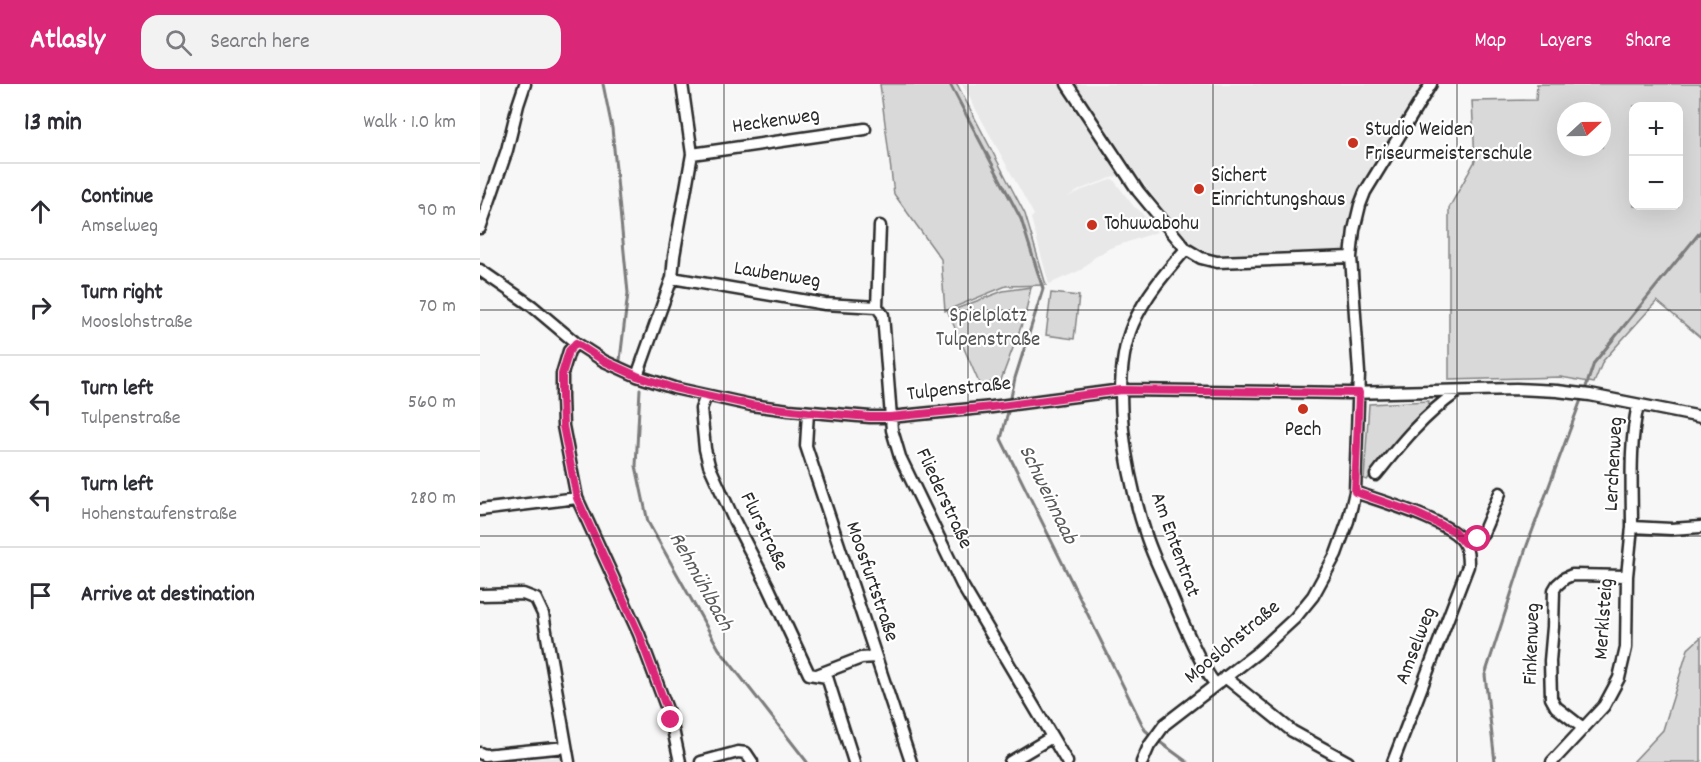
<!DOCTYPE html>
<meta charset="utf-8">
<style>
body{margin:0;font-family:Dekko,sans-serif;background:#f2f2f3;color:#2b2b33}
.controls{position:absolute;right:18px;top:18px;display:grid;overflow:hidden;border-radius:12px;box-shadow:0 6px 24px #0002}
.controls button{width:54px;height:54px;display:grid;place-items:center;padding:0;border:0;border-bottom:2px solid #e1e1e2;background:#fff;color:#2b2b33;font:30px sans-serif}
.compass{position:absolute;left:1077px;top:18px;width:54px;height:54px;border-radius:50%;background:#fff;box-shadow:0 6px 24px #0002;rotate:68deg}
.stop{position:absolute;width:18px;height:18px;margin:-14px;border:4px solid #db2777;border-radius:50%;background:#fff}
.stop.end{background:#db2777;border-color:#fff;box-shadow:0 2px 6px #0008}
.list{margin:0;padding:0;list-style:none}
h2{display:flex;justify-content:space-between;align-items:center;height:78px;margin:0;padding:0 24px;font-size:26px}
h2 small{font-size:20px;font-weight:400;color:#7c7c81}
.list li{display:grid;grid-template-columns:39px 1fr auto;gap:18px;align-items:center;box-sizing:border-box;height:96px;padding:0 24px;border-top:2px solid #e1e1e2}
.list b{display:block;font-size:22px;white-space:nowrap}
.list p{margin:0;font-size:20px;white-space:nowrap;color:#7c7c81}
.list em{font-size:20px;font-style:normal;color:#7c7c81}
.icon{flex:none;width:33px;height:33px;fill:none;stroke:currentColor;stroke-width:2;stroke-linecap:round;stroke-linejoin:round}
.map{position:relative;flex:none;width:1221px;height:678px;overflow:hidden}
header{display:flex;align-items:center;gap:36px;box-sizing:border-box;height:84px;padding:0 30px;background:#db2777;color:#fff}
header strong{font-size:28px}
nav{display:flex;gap:33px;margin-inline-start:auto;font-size:21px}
.search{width:420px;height:54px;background:#f2f2f3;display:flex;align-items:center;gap:15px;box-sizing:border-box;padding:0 21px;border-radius:18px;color:#7c7c81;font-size:22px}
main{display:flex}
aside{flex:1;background:#fff}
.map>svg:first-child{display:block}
.built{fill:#e8e8e8}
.green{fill:#d9d9d9;stroke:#828282;stroke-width:1.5;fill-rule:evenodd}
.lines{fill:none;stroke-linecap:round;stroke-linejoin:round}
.stream{stroke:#7b7b7b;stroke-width:3}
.minor-casing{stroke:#2b2b2b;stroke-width:15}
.minor{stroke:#fff;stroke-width:10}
.route{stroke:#db2777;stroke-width:8}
.grid{fill:none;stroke:#2b2b2b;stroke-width:1.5;stroke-opacity:0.55}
.poi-dot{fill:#c8321e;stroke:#fff;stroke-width:2}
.labels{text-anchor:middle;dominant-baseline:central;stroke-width:4.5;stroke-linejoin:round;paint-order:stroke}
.street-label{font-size:21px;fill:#2b2b2b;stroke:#fff}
.poi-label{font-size:21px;fill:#2b2b2b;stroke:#fff;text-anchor:start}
.park-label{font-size:21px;fill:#565656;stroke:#fff}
.water-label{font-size:22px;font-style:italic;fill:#5a5a5a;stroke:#fff}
</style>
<header>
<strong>Atlasly</strong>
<div class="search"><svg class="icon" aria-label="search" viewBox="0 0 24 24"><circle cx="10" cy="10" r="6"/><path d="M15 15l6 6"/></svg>Search here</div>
<nav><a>Map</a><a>Layers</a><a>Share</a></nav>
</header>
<main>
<aside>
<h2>13 min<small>Walk · 1.0 km</small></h2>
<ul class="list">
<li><svg class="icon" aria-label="ahead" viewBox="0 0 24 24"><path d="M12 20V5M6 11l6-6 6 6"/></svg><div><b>Continue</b><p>Amselweg</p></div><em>90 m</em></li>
<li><svg class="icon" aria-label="right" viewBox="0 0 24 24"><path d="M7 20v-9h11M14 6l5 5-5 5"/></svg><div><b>Turn right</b><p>Mooslohstraße</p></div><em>70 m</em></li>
<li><svg class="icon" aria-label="left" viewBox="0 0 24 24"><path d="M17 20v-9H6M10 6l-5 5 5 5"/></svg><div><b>Turn left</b><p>Tulpenstraße</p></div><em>560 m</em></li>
<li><svg class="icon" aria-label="left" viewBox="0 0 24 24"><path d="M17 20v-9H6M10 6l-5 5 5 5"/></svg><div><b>Turn left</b><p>Hohenstaufenstraße</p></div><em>280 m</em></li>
<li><svg class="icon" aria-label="arrive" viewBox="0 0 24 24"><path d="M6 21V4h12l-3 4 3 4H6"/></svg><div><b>Arrive at destination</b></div></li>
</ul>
</aside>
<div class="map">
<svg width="1221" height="678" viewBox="0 0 1221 678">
<rect width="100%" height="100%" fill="#f7f7f7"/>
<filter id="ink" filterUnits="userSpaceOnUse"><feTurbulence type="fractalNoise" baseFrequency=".0167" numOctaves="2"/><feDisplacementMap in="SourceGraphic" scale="12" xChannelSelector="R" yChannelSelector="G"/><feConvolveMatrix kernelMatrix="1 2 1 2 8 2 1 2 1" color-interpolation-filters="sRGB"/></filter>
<g filter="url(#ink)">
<path class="built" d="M482,0h464l-37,60 -41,106 -130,4 -15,-4 -13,-8 -17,-20 -40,-52 -52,19 -15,9 16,-8 31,-11 21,28 4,2 19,23 -47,16 -15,9 -14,13 -32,14 -18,-66 3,-3z
M80,673l1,5h-68z"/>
<path class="green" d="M400,0h77l68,130 21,71 -40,1 -61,25 -4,-52 -47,-65z
M1057,0h164v254l-44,-37 -54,60 -9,22 -33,-6 -112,3v-172l26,-47 -3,-60 64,-1zM1154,22h44v100h-44zM1086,27h36v36h-36z
M551,203l-6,29 -24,64 -21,5 -32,-73 55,-21z
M571,209l28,3 -5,43 -28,-4z
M949,317l-1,7 -30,32 -31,40 -3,-1 5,-75z
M1221,553v125h-68l30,-32 25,-81z"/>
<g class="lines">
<path class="stream" d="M123,0l9,44 16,165 -8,67
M470,0l71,135 22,70 -28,89 -5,24
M160,305l-4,77 12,56 71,127 88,113
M1105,306l9,-27 107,-132
M529,324l-8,31 144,291 7,6
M677,656l30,22
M1015,678l-10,-87 41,-127 56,-151"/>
<defs>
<path id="minor" d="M587,0l71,107 48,58 15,9 16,4 134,-5
M212,70l173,-25
M400,142l-3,81 6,8 9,115 8,27 62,128 105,177
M0,144l27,-78 11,-45 7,-21
M706,165c-21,24 -40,46 -53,75 -25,58 -6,153 13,211 6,19 15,37 23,55 10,24 20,48 32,71 5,8 8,17 15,23
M0,186l52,36 44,37 28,18 33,15 37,12 77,17 38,5 81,7h20l102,-10 130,-17 226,3 168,-4 41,2 33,4 111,22
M192,194l153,26 52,3
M96,259l-7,8 -7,23v23l1,29 14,72 62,136 32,86 9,42
M157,292l35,-98 2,-22 18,-102 -10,-70
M226,312l-5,13 4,40 4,16 25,55 34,66 41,88 18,3 27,85
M1158,321c-9,40 -6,81 -6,122l39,2 30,-2
M328,328l-2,34 105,316
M896,391c25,-32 47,-59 81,-83
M875,408c25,9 97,29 109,51 4,7 4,15 4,23l-75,196
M0,426l97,-12
M984,459l14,-4 5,-6 17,-40
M0,511l43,-1 13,5 7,15 26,148
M337,591l44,-17 15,-1
M745,593l67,54 56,31
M1103,644l-27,-21 -5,-9 -1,-37 3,-34 1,-37 3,-5 8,-7 7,-3 55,1
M0,669l4,2 82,-8
M221,678l37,-10 8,1 6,9
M530,678l42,-25
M662,678l7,-16 16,-22 92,-71 38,-35 18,-22 23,-42 12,-33 7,-29 4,-119 -8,-116 3,-27 6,-25 5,-13 66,-108
M1072,678l52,-56 15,-28 7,-30 1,-72 5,-49"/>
</defs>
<use href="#minor" class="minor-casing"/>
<use href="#minor" class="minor"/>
</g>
</g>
<g class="lines" filter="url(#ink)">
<path class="route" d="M191,636l-32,-86 -62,-136 -14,-72 -1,-29v-23l7,-23 7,-8 28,18 33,15 37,12 77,17 57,7 62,5h20l102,-10 130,-17 237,3 -4,99 58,20 41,19 10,12 14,-4"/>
</g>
<path class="grid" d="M244,0v678M488,0v678M733,0v678M977,0v678M0,226h1221M0,452h1221"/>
<g class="poi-dot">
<circle cx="873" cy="59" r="6"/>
<circle cx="719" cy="105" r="6"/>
<circle cx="612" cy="141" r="6"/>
<circle cx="823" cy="325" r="6"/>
</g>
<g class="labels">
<g class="street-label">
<text transform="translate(296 38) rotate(-8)">Heckenweg</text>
<text transform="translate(297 192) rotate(9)">Laubenweg</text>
<text transform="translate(479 306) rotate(-6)">Tulpenstraße</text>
<text transform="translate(1135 380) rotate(-87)">Lerchenweg</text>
<text transform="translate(463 415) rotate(65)">Fliederstraße</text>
<text transform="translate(283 448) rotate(64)">Flurstraße</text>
<text transform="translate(694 461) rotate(70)">Am Ententrat</text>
<text transform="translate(391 498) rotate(71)">Moosfurtstraße</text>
<text transform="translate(1125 535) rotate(-86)">Merklsteig</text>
<text transform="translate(753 559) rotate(-40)">Mooslohstraße</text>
<text transform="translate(1053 560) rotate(-88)">Finkenweg</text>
<text transform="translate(937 562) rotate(-69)">Amselweg</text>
</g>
<g class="poi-label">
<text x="885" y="47">Studio Weiden<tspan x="885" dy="24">Friseurmeisterschule</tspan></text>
<text x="731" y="93">Sichert<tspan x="731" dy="24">Einrichtungshaus</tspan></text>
<text x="624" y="141">Tohuwabohu</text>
<text x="823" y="347" text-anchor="middle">Pech</text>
</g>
<g class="park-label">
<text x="508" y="233">Spielplatz<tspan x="508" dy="24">Tulpenstraße</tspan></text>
</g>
<g class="water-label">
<text transform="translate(567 411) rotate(64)">Schweinnaab</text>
<text transform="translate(220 498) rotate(61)">Rehmühlbach</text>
</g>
</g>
</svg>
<div class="controls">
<button>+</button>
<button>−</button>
</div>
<svg class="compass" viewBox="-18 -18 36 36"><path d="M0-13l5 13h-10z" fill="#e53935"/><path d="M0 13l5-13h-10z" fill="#7c7c81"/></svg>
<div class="stop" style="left:998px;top:455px"></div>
<div class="stop end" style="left:191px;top:636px"></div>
</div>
</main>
